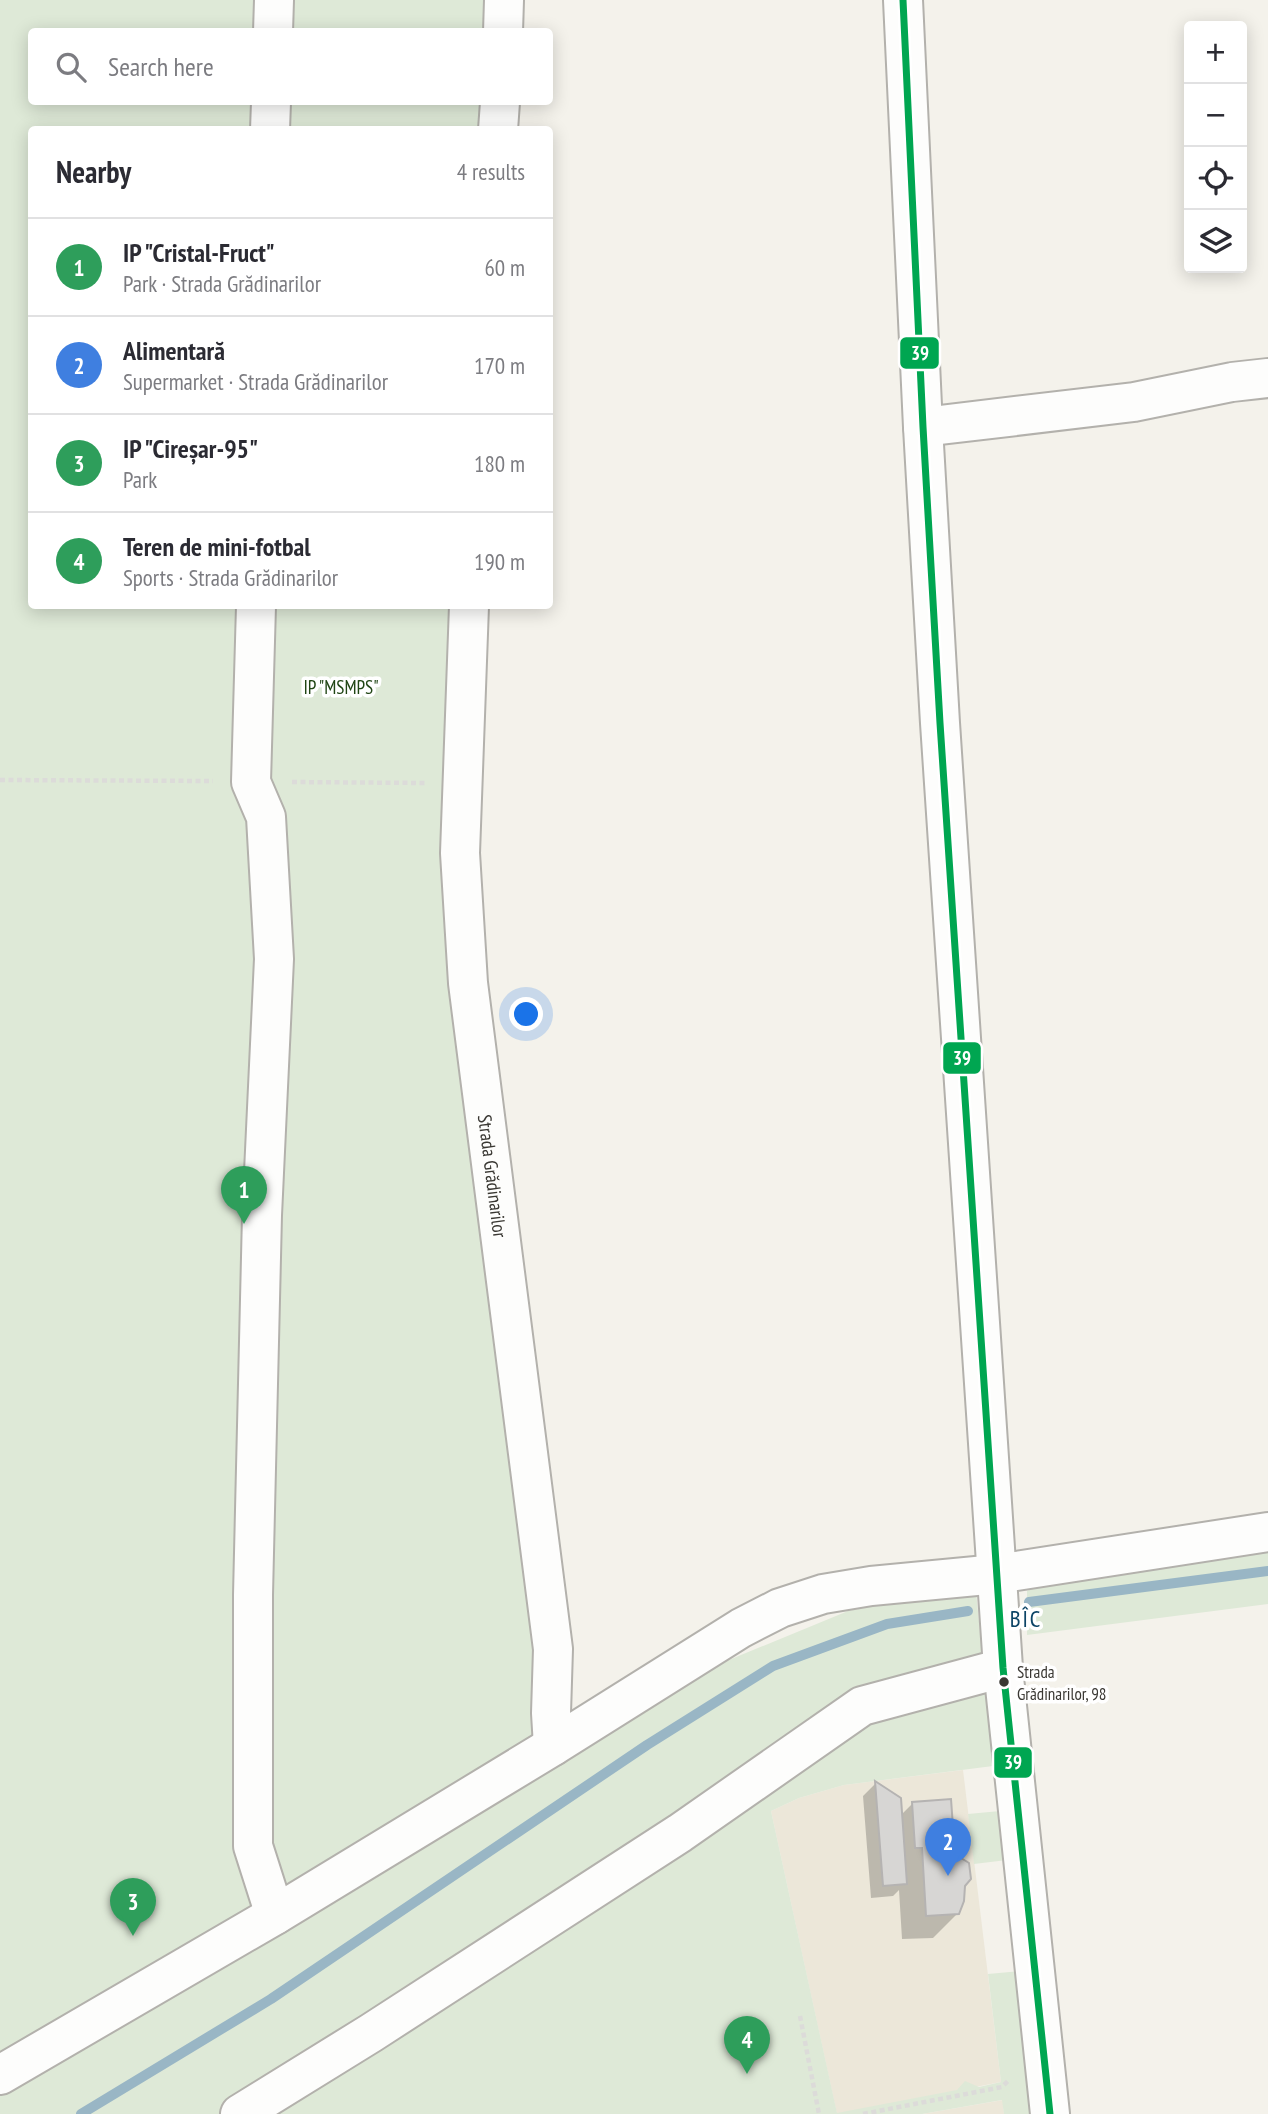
<!DOCTYPE html>
<meta charset="utf-8">
<style>
body{margin:0;font-family:"PT Sans Narrow",sans-serif;background:#f7f7f7;color:#2b2b33}
.controls{position:absolute;right:21px;top:21px;display:grid;overflow:hidden;border-radius:7px;box-shadow:0 4px 18px #0003}
.controls button{width:63px;height:63px;display:grid;place-items:center;padding:0;border:0;border-bottom:2px solid #e1e1e2;background:#fff;color:#2b2b33;font:35px sans-serif}
.you{position:absolute;left:527px;top:1015px;width:24px;height:24px;margin:-18px;border:5px solid #fff;border-radius:50%;background:#1a73e8;box-shadow:0 0 0 10px #1a73e833}
.badge{display:grid;place-items:center;width:46px;height:46px;border-radius:50%;background:#7c3aed;color:#fff;font-size:23px;font-weight:700}
.pin{position:absolute;translate:-50% -58px;filter:drop-shadow(0 2px 4px #0008)}
.pin::after{content:'';position:absolute;top:37px;width:24px;height:21px;background:inherit;clip-path:polygon(0 0,100% 0,50% 100%)}
.list{margin:0;padding:0;list-style:none}
h2{display:flex;justify-content:space-between;align-items:center;height:91px;margin:0;padding:0 28px;font-size:30px}
h2 small{font-size:23px;font-weight:400;color:#7c7c81}
.list li{display:grid;grid-template-columns:46px 1fr auto;gap:21px;align-items:center;box-sizing:border-box;height:98px;padding:0 28px;border-top:2px solid #e1e1e2}
.list b{display:block;font-size:26px;white-space:nowrap}
.list p{margin:0;font-size:23px;white-space:nowrap;color:#7c7c81}
.list em{font-size:23px;font-style:normal;color:#7c7c81}
.icon{flex:none;width:38px;height:38px;fill:none;stroke:currentColor;stroke-width:2;stroke-linecap:round;stroke-linejoin:round}
.map{position:relative;flex:none;width:1268px;height:2114px;overflow:hidden}
.search{position:absolute;background:#fff;box-shadow:0 4px 18px #0003;left:28px;top:28px;width:525px;height:77px;display:flex;align-items:center;gap:18px;box-sizing:border-box;padding:0 24px;border-radius:7px;color:#7c7c81;font-size:26px}
.panel{position:absolute;background:#fff;box-shadow:0 4px 18px #0003;left:28px;top:126px;width:525px;height:483px;border-radius:7px}
.map>svg:first-child{display:block}
.built{fill:#ece7d9}
.green{fill:#dee9d7}
.shadow{fill:#0003}
.lines{fill:none;stroke-linecap:round;stroke-linejoin:round}
.stream{stroke:#99b6c5;stroke-width:10}
.building{fill:#d7d6d4;stroke:#b5b3b2;stroke-width:2}
.minor-casing{stroke:#b3b1ac;stroke-width:42}
.path{stroke:#dcdbd9;stroke-width:4.5;stroke-dasharray:5 3.5;stroke-linecap:butt}
.minor{stroke:#fdfdfc;stroke-width:38}
.bus-1-casing{stroke:#fff;stroke-width:12}
.bus-1{stroke:#00a651;stroke-width:7}
.bus-dot{fill:#3a3833;stroke:#fff;stroke-width:2.5}
.labels{text-anchor:middle;dominant-baseline:central;stroke-width:7;stroke-linejoin:round;paint-order:stroke}
.bus-label{font-size:17px;fill:#3a3833;stroke:#fff;text-anchor:start}
.park-label{font-size:19px;fill:#204514;stroke:#fff}
.street-label{font-size:19px;fill:#3a3833;stroke:#fff}
.quarter-label{font-size:23px;letter-spacing:2px;fill:#0c4466;stroke:#fff}
.line-badge{stroke:#fff;stroke-width:2.5}
.badge-label{font-size:19px;text-anchor:middle;font-weight:bold;fill:#fff}
</style>
<div class="map">
<svg width="1268" height="2114" viewBox="0 0 1268 2114">
<rect width="100%" height="100%" fill="#f4f2eb"/>
<path class="built" d="M963,1770l38,312 -164,32 -66,-303 28,-13 45,-13z
M1003,2100l1,14h-82z"/>
<path class="green" d="M0,0h487l-1,31 -454,1v70h450l-1,27 -449,1v476h425l82,1064 -7,109 175,-110 141,-58 95,-18 33,-2 17,175 -149,19 -45,13 -28,13 66,302 120,-23 8,-9 14,6 22,-5 -13,-108 33,-3 16,143h-33l-2,-14 -80,14h-922z
M1268,1548v56l-241,31v-44l27,-12z
M1000,1811l7,49 -33,4 -6,-50z"/>
<path class="shadow" d="M876,1783l25,32 12,-12 39,39 11,43 -5,28 -25,25 -31,1 -3,-49 -6,6 -22,2 -8,-102z"/>
<g class="lines">
<path class="stream" d="M1029,1602l239,-31
M81,2114l190,-115 376,-254 126,-79 114,-42 81,-13"/>
</g>
<path class="building" d="M875,1781l26,17 6,86 -24,2z
M951,1799l3,42 6,6 1,11 8,5 2,16 -6,7 -1,15 -5,13 -33,2 -4,-68h-7l-3,-46z"/>
<g class="lines">
<defs>
<g id="minor">
<path d="M903,0l20,427 17,296 63,945 47,446"/>
<path d="M273,32l1,-32"/>
<path d="M503,32l1,-32"/>
<path d="M270,130l1,-28"/>
<path d="M498,130l2,-28"/>
<path d="M923,427l211,-25 98,-20 36,-4"/>
<path d="M256,606l-5,176 15,35 8,142 -12,256 -9,380v251l22,69"/>
<path id="s1" d="M469,606l-9,247 8,130 85,666 -2,64 2,33"/>
<path d="M0,2075l275,-160 278,-169 188,-118 39,-20 43,-14 48,-8 126,-12 271,-42"/>
<path d="M240,2114l131,-81 309,-200 182,-127 141,-38"/>
</g>
</defs>
<use href="#minor" class="minor-casing"/>
<path class="path" d="M0,780l213,1
M292,782l135,1
M800,2016l19,98
M863,2114l139,-27 6,-6"/>
<use href="#minor" class="minor"/>
<defs>
<path id="bus-1" d="M903,0l20,427 17,296 63,945 47,446"/>
</defs>
<use href="#bus-1" class="bus-1-casing"/>
<use href="#bus-1" class="bus-1"/>
</g>
<circle class="bus-dot" cx="1004" cy="1682" r="6"/>
<g class="labels">
<g class="bus-label">
<text x="1017" y="1672">Strada<tspan x="1017" dy="22">Grădinarilor, 98</tspan></text>
</g>
<g class="park-label">
<text x="341" y="687">IP "MSMPS"</text>
</g>
<g class="street-label">
<text stroke="none"><textPath href="#s1" startOffset="572">Strada Grădinarilor</textPath></text>
</g>
<g class="quarter-label">
<text x="1026" y="1618">BÎC</text>
</g>
</g>
<g class="line-badge">
<rect x="899" y="336" width="41" height="34" rx="7" fill="#00a651"/>
<rect x="942" y="1041" width="40" height="34" rx="7" fill="#00a651"/>
<rect x="993" y="1746" width="40" height="33" rx="7" fill="#00a651"/>
</g>
<g class="badge-label">
<text x="920" y="360">39</text>
<text x="962" y="1065">39</text>
<text x="1013" y="1769">39</text>
</g>
</svg>
<div class="controls">
<button>+</button>
<button>−</button>
<button><svg class="icon" aria-label="locate" viewBox="0 0 24 24"><circle cx="12" cy="12" r="6"/><path d="M12 2v4M12 18v4M2 12h4M18 12h4"/></svg></button>
<button><svg class="icon" aria-label="layers" viewBox="0 0 24 24"><path d="M12 4l9 5-9 5-9-5zM3 14l9 5 9-5"/></svg></button>
</div>
<div class="you"></div>
<div class="pin badge" style="left:244px;top:1224px;background:#2e9e5b">1</div>
<div class="pin badge" style="left:948px;top:1876px;background:#3f7fe0">2</div>
<div class="pin badge" style="left:133px;top:1936px;background:#2e9e5b">3</div>
<div class="pin badge" style="left:747px;top:2074px;background:#2e9e5b">4</div>
<div class="search"><svg class="icon" aria-label="search" viewBox="0 0 24 24"><circle cx="10" cy="10" r="6"/><path d="M15 15l6 6"/></svg>Search here</div>
<section class="panel">
<h2>Nearby<small>4 results</small></h2>
<ul class="list">
<li><span class="badge" style="background:#2e9e5b">1</span><div><b>IP &quot;Cristal-Fruct&quot;</b><p>Park · Strada Grădinarilor</p></div><em>60 m</em></li>
<li><span class="badge" style="background:#3f7fe0">2</span><div><b>Alimentară</b><p>Supermarket · Strada Grădinarilor</p></div><em>170 m</em></li>
<li><span class="badge" style="background:#2e9e5b">3</span><div><b>IP &quot;Cireșar-95&quot;</b><p>Park</p></div><em>180 m</em></li>
<li><span class="badge" style="background:#2e9e5b">4</span><div><b>Teren de mini-fotbal</b><p>Sports · Strada Grădinarilor</p></div><em>190 m</em></li>
</ul>
</section>
</div>
